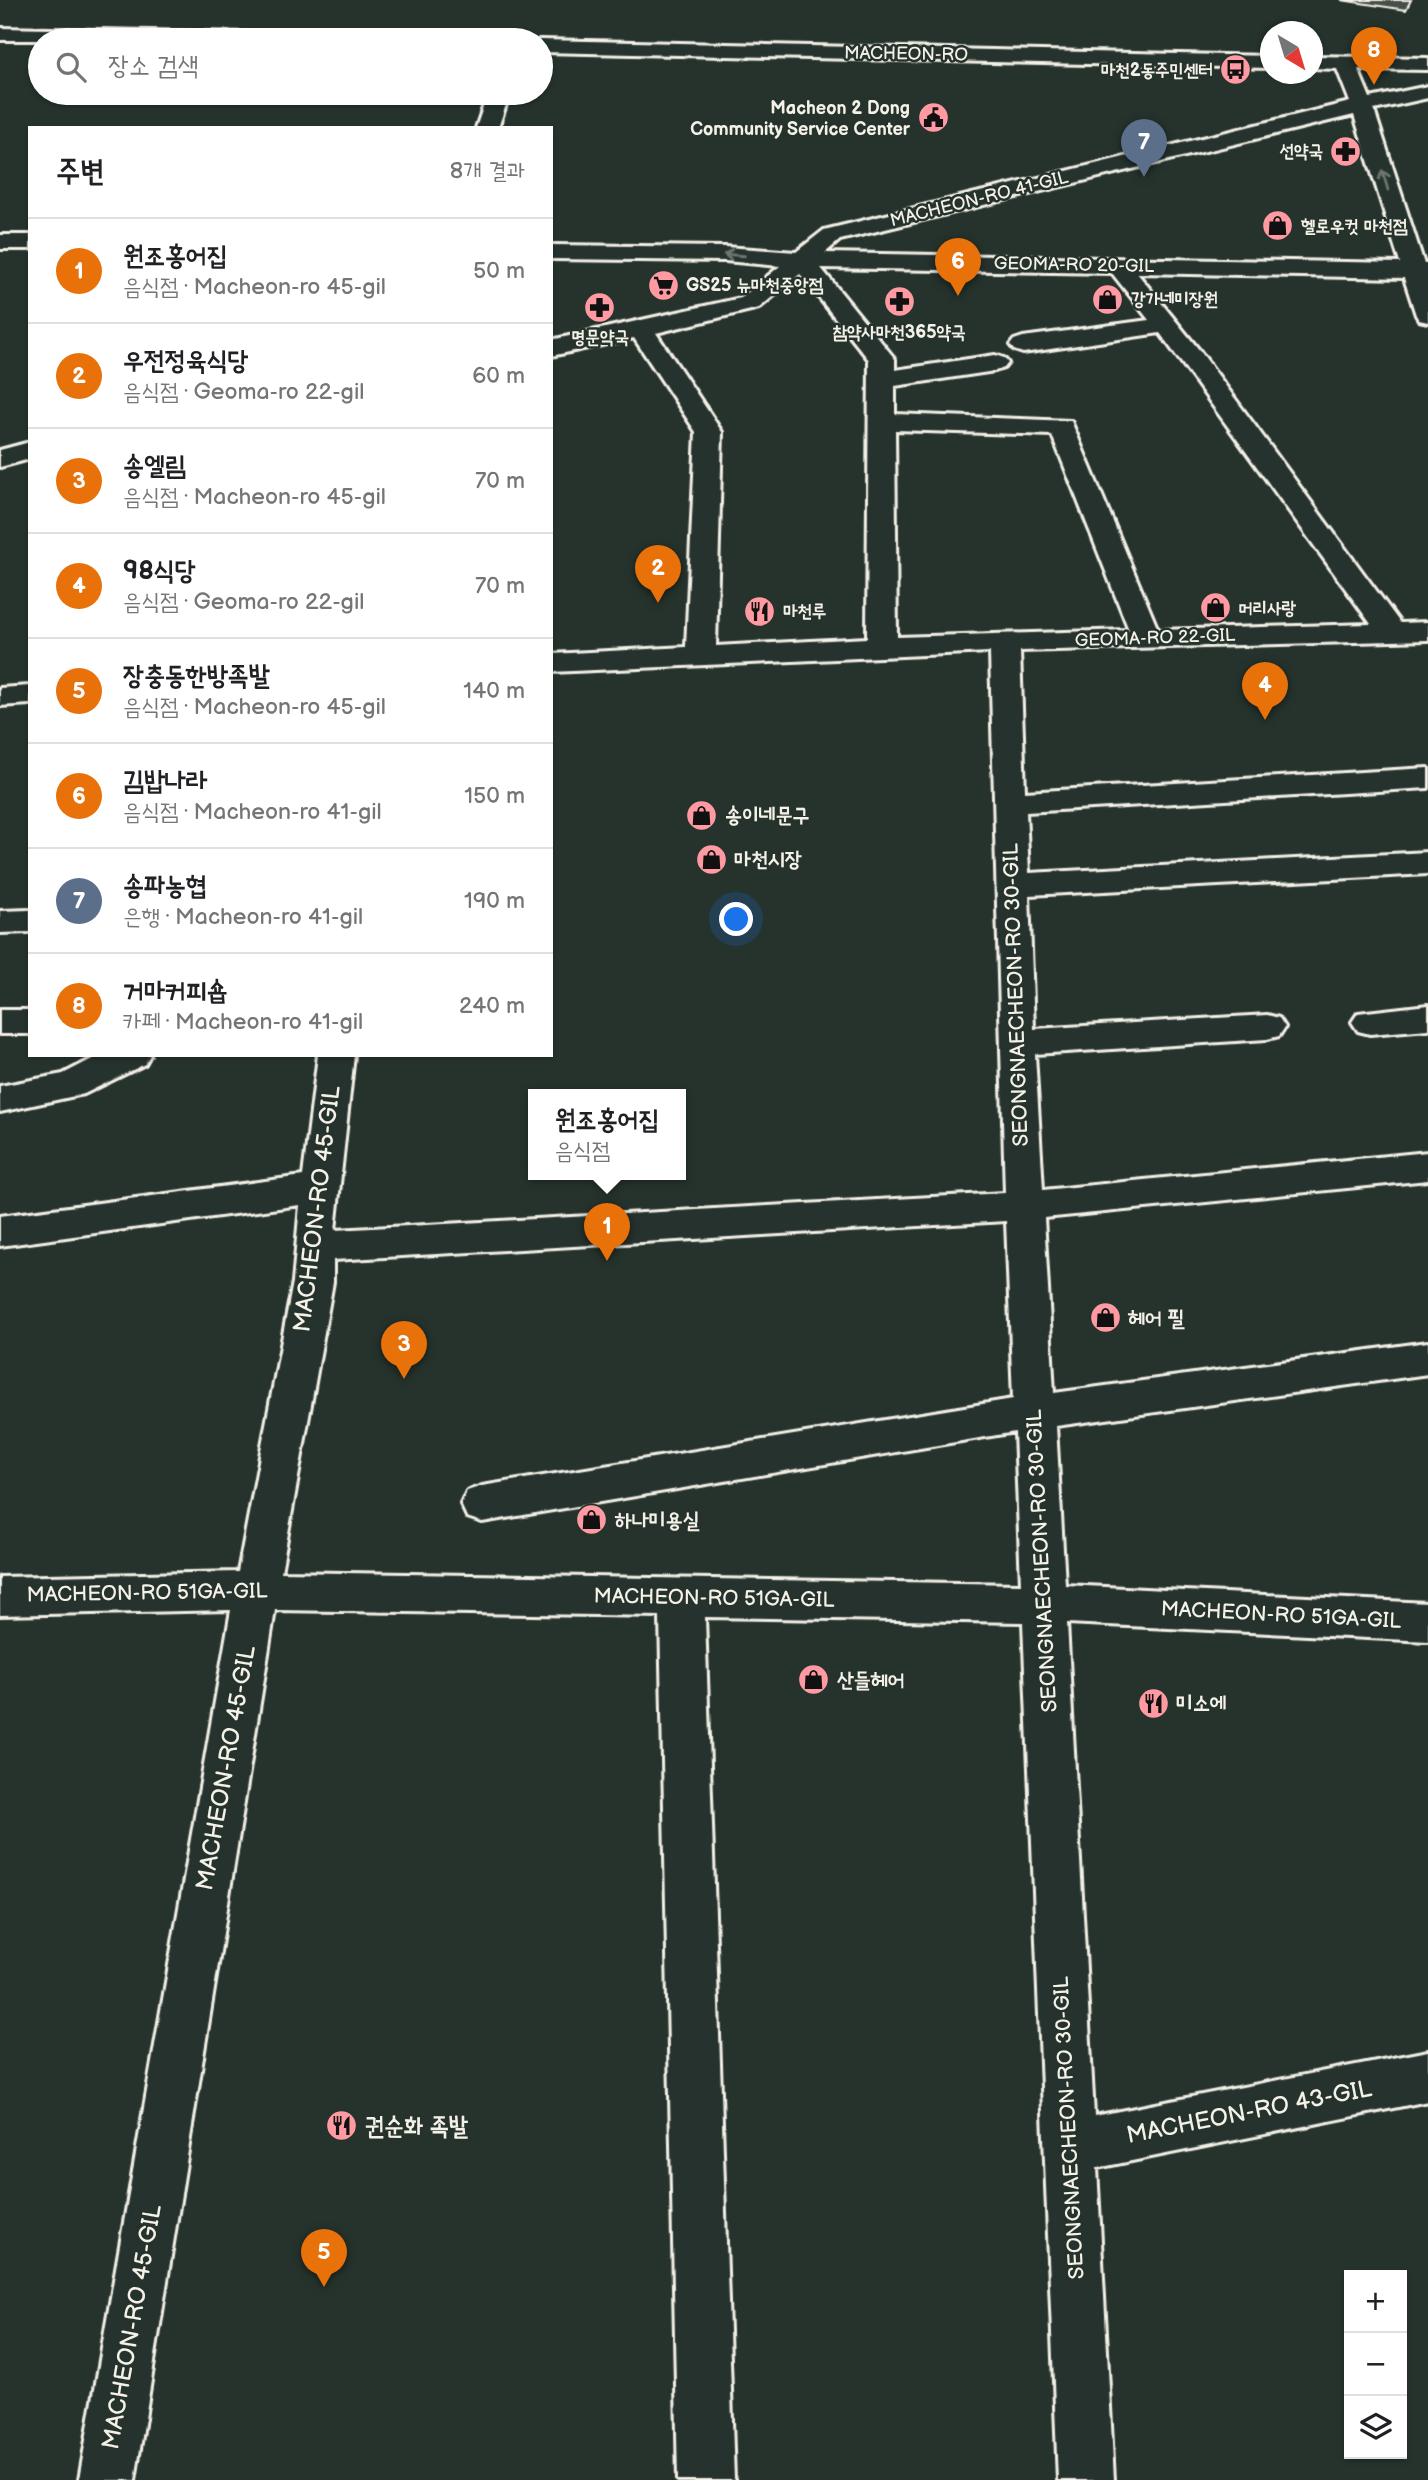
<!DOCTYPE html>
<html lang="ko">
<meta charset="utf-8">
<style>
body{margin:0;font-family:"Balsamiq Sans","Poor Story",sans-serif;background:#f2f2f2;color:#202124}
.controls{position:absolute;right:21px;bottom:21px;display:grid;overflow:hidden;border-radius:0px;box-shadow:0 2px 5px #0004}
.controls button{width:63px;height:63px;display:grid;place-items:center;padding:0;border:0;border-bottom:2px solid #e0e0e0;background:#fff;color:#202124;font:35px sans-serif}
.compass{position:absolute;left:1260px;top:21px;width:63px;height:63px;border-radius:50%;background:#fff;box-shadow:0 2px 5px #0004;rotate:142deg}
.you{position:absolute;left:737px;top:920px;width:24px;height:24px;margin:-18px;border:5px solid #fff;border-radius:50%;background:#1a73e8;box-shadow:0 0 0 10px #1a73e833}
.badge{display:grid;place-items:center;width:46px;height:46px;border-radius:50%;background:#84575d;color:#fff;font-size:23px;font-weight:700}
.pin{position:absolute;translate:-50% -58px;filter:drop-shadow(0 2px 4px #0008)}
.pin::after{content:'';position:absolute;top:37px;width:24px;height:21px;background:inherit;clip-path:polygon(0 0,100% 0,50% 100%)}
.popup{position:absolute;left:528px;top:1089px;width:158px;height:91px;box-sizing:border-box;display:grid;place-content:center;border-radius:0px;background:#fff;filter:drop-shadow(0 2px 5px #0005);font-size:23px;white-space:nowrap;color:#757577}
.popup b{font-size:26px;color:#202124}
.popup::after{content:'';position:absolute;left:50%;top:100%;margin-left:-14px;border:14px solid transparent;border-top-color:#fff}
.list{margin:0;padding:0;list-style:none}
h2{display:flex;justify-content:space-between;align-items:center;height:91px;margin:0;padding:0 28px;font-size:30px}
h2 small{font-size:23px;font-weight:400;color:#757577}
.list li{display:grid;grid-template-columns:46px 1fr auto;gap:21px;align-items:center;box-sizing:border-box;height:105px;padding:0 28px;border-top:2px solid #e0e0e0}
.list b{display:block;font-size:26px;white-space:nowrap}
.list p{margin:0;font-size:23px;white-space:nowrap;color:#757577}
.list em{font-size:23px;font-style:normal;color:#757577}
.icon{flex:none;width:38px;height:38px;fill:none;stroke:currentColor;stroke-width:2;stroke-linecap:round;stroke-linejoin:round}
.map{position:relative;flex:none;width:1428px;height:2480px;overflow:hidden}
.search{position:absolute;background:#fff;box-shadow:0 2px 5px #0004;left:28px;top:28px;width:525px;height:77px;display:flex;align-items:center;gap:18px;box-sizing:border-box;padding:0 24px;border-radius:38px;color:#757577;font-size:26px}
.panel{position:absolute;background:#fff;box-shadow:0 2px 5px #0004;left:28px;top:126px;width:525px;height:931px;border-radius:0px}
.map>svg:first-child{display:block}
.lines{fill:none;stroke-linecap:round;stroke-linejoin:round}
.minor-casing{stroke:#f4f1e8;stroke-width:6}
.minor{fill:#26332d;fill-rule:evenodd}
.wall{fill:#474f49;stroke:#f4f1e8;stroke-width:2}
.oneway{stroke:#6e766e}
.labels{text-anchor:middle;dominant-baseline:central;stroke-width:5;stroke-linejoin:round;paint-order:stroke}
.far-street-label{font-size:18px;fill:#f4f1e8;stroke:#26332d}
.far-poi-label{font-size:18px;font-weight:bold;fill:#f4f1e8;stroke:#26332d;text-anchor:start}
.poi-label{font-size:21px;font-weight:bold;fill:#f4f1e8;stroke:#26332d;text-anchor:start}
.street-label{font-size:21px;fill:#f4f1e8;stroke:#26332d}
.near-street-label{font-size:24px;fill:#f4f1e8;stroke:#26332d}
.near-poi-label{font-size:24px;font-weight:bold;fill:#f4f1e8;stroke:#26332d;text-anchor:start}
</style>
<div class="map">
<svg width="1428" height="2480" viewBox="0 0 1428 2480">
<rect width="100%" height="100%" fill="#26332d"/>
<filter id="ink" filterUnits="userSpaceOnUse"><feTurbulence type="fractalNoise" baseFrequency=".0143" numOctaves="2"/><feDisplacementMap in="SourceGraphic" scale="14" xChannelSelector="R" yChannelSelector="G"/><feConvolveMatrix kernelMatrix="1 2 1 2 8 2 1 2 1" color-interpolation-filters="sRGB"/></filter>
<g filter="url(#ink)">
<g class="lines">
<defs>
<path id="minor" d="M0,28l297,6 7,2 3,4h-307z
M539,40h2l729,16v12l-729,-16z
M1312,56l116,2v12l-70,-1 12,29 58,-12v12l-54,12 50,154h4v58l-9,-2 -3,-5 -12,-37 -267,-5 63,78 200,272 28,-1v18l-408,11 5,141 403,-24v20l-402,24 3,61 399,-21v22l-399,21 5,134 233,-14 12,3 6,9 -6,9 -12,3 -232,15 8,136 385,-38v28l-384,38 10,175 374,-51v32l-372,52 9,159 363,18v38l-361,-18 27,493 334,-65v50l-331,67 17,312h-56l-35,-858 -318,-5 29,863h-56l-18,-864 -385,-6 -140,870h-56l152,-870 -231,5v-38l238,-5 55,-290 7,-77 -300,41v-30l303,-40 15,-121h36l-19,175 670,-37 -15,-541 -439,20v-18l135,-7 10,-215 -62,-94 -83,18v-16l190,-42 39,-32 -55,-5 -174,-2v-14l174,2 71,5 28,-22 526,-128 -13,-33 -25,-1zM1354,115l46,148 -575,-10 15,-13zM821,268l291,5 37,47 -126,17 -9,3 -4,5 4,5 9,3 137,-20 211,291 -213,6 -87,-209 -176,-7v-28l100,-15 9,-3 4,-5 -4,-5 -9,-3 -100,15v-11l-4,-5zM800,274l69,86 -2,278 -151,8 6,-214 -66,-99 103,-25zM895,430l157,5 77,195 -232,7zM1006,1221l7,178 -531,87 -15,5 -6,13 6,13 15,5 533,-90 6,152 -740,-12 52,-290v-22z
M488,93h22l-12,35h-22z
M0,235h30v14h-30z
M30,442v17l-30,8v-17z
M30,686v18l-30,2v-18z
M30,910v22l-30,1v-22z
M1428,1005v24l-58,5 -12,-3 -6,-9 6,-9z
M0,1010h30v24h-30z
M100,1055h50l-5,9 -61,30 -84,18v-26l63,-12z"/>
</defs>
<use href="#minor" class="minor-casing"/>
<use href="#minor" class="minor"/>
</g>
<path class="wall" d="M1341,0h70l-5,10z"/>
<defs><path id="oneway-shaft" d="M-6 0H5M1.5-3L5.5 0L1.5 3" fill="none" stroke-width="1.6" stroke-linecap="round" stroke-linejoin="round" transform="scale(1.75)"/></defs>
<g class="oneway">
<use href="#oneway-shaft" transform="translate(1385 180) rotate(-107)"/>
<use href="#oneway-shaft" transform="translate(734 255) rotate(-176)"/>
</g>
</g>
<defs>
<symbol id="bus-disc" viewBox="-11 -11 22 22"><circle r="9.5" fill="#ff9aa2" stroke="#26332d"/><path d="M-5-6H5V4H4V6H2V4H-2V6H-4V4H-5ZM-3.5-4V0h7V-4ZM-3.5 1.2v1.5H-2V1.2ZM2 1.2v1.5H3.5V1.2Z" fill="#111"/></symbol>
<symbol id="civic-disc" viewBox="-11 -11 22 22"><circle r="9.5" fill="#ff9aa2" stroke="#26332d"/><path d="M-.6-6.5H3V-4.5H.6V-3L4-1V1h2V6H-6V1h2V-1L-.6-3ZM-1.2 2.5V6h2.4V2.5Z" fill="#111"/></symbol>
<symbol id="pharmacy-disc" viewBox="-11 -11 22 22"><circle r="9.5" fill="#ff9aa2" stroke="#26332d"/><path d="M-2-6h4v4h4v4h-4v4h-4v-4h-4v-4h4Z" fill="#111"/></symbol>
<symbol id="shop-disc" viewBox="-11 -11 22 22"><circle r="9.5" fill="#ff9aa2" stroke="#26332d"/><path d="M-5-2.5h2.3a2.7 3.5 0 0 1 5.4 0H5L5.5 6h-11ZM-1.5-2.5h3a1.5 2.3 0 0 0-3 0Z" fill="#111"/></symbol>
<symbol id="supermarket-disc" viewBox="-11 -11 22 22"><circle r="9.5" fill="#ff9aa2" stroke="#26332d"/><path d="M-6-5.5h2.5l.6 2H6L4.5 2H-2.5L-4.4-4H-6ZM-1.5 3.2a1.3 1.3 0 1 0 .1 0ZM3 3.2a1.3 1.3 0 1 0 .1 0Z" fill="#111"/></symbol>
<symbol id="restaurant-disc" viewBox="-11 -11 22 22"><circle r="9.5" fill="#ff9aa2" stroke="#26332d"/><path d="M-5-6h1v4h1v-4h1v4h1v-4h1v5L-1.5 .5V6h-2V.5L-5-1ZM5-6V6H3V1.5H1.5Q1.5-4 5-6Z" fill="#111"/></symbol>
</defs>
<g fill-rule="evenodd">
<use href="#bus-disc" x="1218" y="52" width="35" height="35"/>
<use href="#civic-disc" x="916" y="100" width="35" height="35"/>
<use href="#pharmacy-disc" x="1328" y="134" width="35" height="35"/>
<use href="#shop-disc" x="1260" y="208" width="35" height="35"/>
<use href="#supermarket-disc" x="646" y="268" width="35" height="35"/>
<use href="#shop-disc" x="1090" y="282" width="35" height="35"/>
<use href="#pharmacy-disc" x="882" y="284" width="35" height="35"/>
<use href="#pharmacy-disc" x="582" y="290" width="35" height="35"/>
<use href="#shop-disc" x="1198" y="590" width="35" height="35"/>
<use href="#restaurant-disc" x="742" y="594" width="35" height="35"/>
<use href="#shop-disc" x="684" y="798" width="35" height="35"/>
<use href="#shop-disc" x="694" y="842" width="35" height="35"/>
<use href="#shop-disc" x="1088" y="1300" width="35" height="35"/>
<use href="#shop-disc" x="574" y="1502" width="35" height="35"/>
<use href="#shop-disc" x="796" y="1662" width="35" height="35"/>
<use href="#restaurant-disc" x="1136" y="1686" width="35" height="35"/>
<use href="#restaurant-disc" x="324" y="2108" width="35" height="35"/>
</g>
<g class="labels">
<g class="far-street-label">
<text transform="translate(906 54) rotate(1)">MACHEON-RO</text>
<text transform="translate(979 199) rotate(-14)">MACHEON-RO 41-GIL</text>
<text transform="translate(1074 265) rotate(1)">GEOMA-RO 20-GIL</text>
<text transform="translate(1155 638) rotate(-2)">GEOMA-RO 22-GIL</text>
</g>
<g class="far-poi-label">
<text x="1213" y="70" text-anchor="end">마천2동주민센터</text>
<text x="910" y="108" text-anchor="end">Macheon 2 Dong<tspan x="910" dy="21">Community Service Center</tspan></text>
<text x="1323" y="151" text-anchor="end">선약국</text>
<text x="1301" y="226">헬로우컷 마천점</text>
<text x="686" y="285">GS25 뉴마천중앙점</text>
<text x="1131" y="299">강가네미장원</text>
<text x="899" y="332" text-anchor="middle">참약사마천365약국</text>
<text x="600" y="337" text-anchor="middle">명문약국</text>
<text x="1238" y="608">머리사랑</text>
<text x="783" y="611">마천루</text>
</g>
<g class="poi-label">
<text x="725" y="815">송이네문구</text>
<text x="734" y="859">마천시장</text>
<text x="1128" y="1318">헤어 필</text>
<text x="615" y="1520">하나미용실</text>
<text x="837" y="1680">산들헤어</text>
<text x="1176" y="1703">미소에</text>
</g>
<g class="street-label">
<text transform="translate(1016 995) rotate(-92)">SEONGNAECHEON-RO 30-GIL</text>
<text transform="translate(1042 1561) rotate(-93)">SEONGNAECHEON-RO 30-GIL</text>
<text transform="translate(147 1593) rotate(-1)">MACHEON-RO 51GA-GIL</text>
<text transform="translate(714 1598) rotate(1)">MACHEON-RO 51GA-GIL</text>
<text transform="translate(1281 1615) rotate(3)">MACHEON-RO 51GA-GIL</text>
<text transform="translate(1069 2128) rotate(-93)">SEONGNAECHEON-RO 30-GIL</text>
</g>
<g class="near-street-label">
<text transform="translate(317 1209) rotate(-83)">MACHEON-RO 45-GIL</text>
<text transform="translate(226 1768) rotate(-80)">MACHEON-RO 45-GIL</text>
<text transform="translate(1249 2112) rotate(-11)">MACHEON-RO 43-GIL</text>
<text transform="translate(132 2327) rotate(-80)">MACHEON-RO 45-GIL</text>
</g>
<g class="near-poi-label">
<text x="365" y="2126">권순화 족발</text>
</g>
</g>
</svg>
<div class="controls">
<button>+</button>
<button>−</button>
<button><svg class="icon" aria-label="layers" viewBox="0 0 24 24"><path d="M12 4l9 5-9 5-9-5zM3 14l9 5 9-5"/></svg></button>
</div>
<svg class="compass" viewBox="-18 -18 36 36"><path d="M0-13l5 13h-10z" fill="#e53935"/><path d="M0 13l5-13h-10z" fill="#757577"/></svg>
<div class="you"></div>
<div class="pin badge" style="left:607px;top:1261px;background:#e8710a">1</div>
<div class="popup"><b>원조홍어집</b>음식점</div>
<div class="pin badge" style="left:658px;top:603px;background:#e8710a">2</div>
<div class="pin badge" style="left:404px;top:1379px;background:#e8710a">3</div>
<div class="pin badge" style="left:1265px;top:720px;background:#e8710a">4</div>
<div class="pin badge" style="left:324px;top:2287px;background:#e8710a">5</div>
<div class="pin badge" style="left:958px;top:296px;background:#e8710a">6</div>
<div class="pin badge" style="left:1144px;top:177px;background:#5c6f8a">7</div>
<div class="pin badge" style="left:1374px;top:85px;background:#e8710a">8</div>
<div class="search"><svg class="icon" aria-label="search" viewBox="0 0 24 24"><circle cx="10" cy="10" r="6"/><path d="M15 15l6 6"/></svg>장소 검색</div>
<section class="panel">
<h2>주변<small>8개 결과</small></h2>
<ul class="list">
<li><span class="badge" style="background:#e8710a">1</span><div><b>원조홍어집</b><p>음식점 · Macheon-ro 45-gil</p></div><em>50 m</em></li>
<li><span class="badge" style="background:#e8710a">2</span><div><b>우전정육식당</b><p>음식점 · Geoma-ro 22-gil</p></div><em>60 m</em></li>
<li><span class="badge" style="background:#e8710a">3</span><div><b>송엘림</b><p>음식점 · Macheon-ro 45-gil</p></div><em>70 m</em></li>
<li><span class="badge" style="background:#e8710a">4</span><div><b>98식당</b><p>음식점 · Geoma-ro 22-gil</p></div><em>70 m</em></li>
<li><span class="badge" style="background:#e8710a">5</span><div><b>장충동한방족발</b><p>음식점 · Macheon-ro 45-gil</p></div><em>140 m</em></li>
<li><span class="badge" style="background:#e8710a">6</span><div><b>김밥나라</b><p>음식점 · Macheon-ro 41-gil</p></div><em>150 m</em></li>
<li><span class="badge" style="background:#5c6f8a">7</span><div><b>송파농협</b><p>은행 · Macheon-ro 41-gil</p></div><em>190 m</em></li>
<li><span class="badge" style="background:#e8710a">8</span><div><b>거마커피숍</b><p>카페 · Macheon-ro 41-gil</p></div><em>240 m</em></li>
</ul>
</section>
</div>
